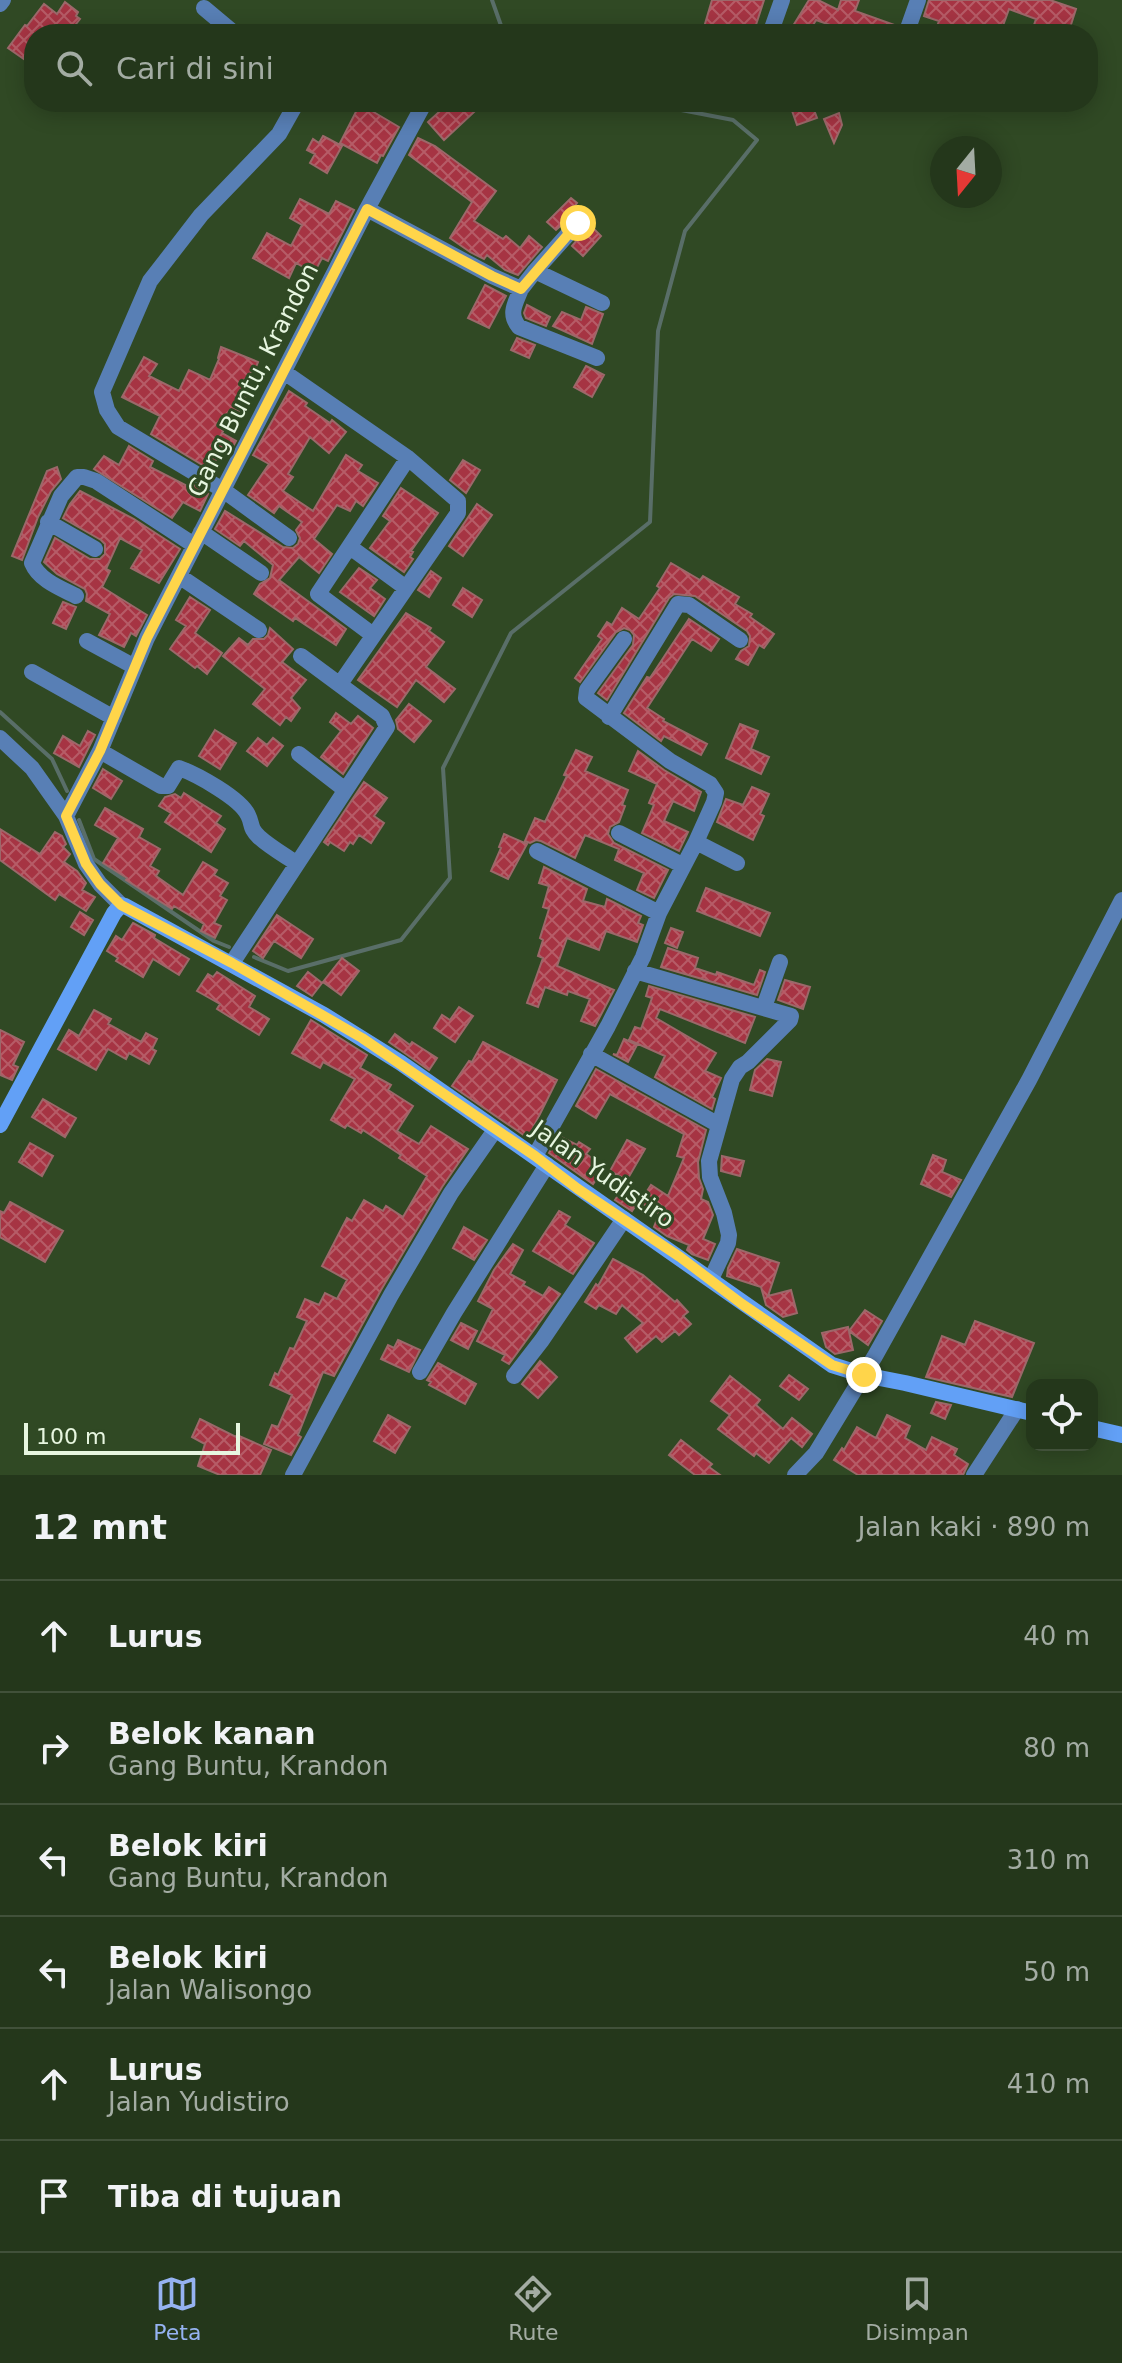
<!DOCTYPE html>
<html lang="id">
<meta charset="utf-8">
<style>
body{margin:0;font-family:"DejaVu Sans",sans-serif;background:#2c3f24;color:#f1f3f6}
.controls{position:absolute;right:24px;bottom:24px;display:grid;overflow:hidden;border-radius:16px;box-shadow:0 4px 20px #0003}
.controls button{width:72px;height:72px;display:grid;place-items:center;padding:0;border:0;border-bottom:2px solid #41513a;background:#24371b;color:#f1f3f6;font:40px sans-serif}
.compass{position:absolute;left:930px;top:136px;width:72px;height:72px;border-radius:50%;background:#24371b;box-shadow:0 4px 20px #0003;rotate:198deg}
.scale{position:absolute;left:24px;bottom:20px;width:216px;box-sizing:border-box;padding-left:8px;border:4px solid #e7f6e0;border-top:0;font-size:22px;line-height:28px;white-space:nowrap;color:#e7f6e0;-webkit-text-stroke:6px #304924;paint-order:stroke}
.stop{position:absolute;width:24px;height:24px;margin:-18px;border:6px solid #ffd54a;border-radius:50%;background:#fff}
.stop.end{background:#ffd54a;border-color:#fff;box-shadow:0 2px 8px #0008}
.list{margin:0;padding:0;list-style:none}
h2{display:flex;justify-content:space-between;align-items:center;height:104px;margin:0;padding:0 32px;font-size:34px}
h2 small{font-size:26px;font-weight:400;color:#a3aca3}
.list li{display:grid;grid-template-columns:52px 1fr auto;gap:24px;align-items:center;box-sizing:border-box;height:112px;padding:0 32px;border-top:2px solid #41513a}
.list b{display:block;font-size:30px;white-space:nowrap}
.list p{margin:0;font-size:26px;white-space:nowrap;color:#a3aca3}
.list em{font-size:26px;font-style:normal;color:#a3aca3}
.icon{flex:none;width:44px;height:44px;fill:none;stroke:currentColor;stroke-width:2;stroke-linecap:round;stroke-linejoin:round}
.map{position:relative;flex:none;width:1122px;height:1475px;overflow:hidden}
.search{position:absolute;background:#24371b;box-shadow:0 4px 20px #0003;left:24px;right:24px;top:24px;height:88px;display:flex;align-items:center;gap:20px;box-sizing:border-box;padding:0 28px;border-radius:32px;color:#a3aca3;font-size:30px}
.sheet{height:776px;background:#24371b}
nav{display:flex;justify-content:space-around;align-items:center;box-sizing:border-box;height:112px;border-top:2px solid #41513a;background:#24371b;font-size:22px;color:#a3aca3}
nav a{display:grid;justify-items:center;gap:4px}
nav .on{color:#95b2f1}
.map>svg:first-child{display:block}
.lines{fill:none;stroke-linecap:round;stroke-linejoin:round}
.stream{stroke:#596e68;stroke-width:4}
.building{fill:url(#building-cross-hatch);stroke:#9c686a;stroke-width:2}
.street{stroke:#587fb5;stroke-width:16}
.secondary{stroke:#62a0f6;stroke-width:16}
.route{stroke:#ffd54a;stroke-width:10}
.labels{text-anchor:middle;dominant-baseline:central;stroke-width:6;stroke-linejoin:round;paint-order:stroke}
.street-label{font-size:24px;fill:#e7f6e0;stroke:#304924}
</style>
<div class="map">
<svg width="1122" height="1475" viewBox="0 0 1122 1475">
<defs>
<pattern id="building-cross-hatch" width="8" height="8" patternUnits="userSpaceOnUse" patternTransform="scale(2)"><rect width="8" height="8" fill="#a63443"/><path d="M0 0l8 8M0 8l8-8" fill="none" stroke="#b65c67"/></pattern>
</defs>
<rect width="100%" height="100%" fill="#304924"/>
<g class="lines">
<path class="stream" d="M492,0l12,34
M0,712l52,47 15,32
M79,820l15,39 120,82 15,6
M254,957l34,14 113,-31 49,-62 -7,-110 68,-135 139,-111 8,-191 27,-100 72,-91 -24,-20 -93,-18"/>
</g>
<path class="building" d="M712,0h52l-11,34h-51z
M809,0h9l20,10 3,-10h18l-4,11 42,15 -2,8h-39l-40,-14 -8,14h-20z
M929,0h121l26,9 -8,25h-37l5,-15 -27,-10 -9,25h-66l5,-13 -15,-5z
M65,2l13,10 -2,4 4,3 -12,15h-34v32l-26,-18 17,-23 2,1 17,-22 13,10z
M450,102h14l10,10 -30,28 -16,-18z
M789,102h22l6,16 -20,7z
M360,104l39,23 -16,29 -2,-1 -4,8 -37,-20z
M839,113l3,12 -8,18 -10,-24z
M323,136l19,10 -15,27 -17,-10 5,-9 -8,-4 6,-11 6,4z
M418,138l17,8 61,45 -22,30 29,18 3,-3 14,12 9,-12 13,11 -24,28 -13,-5 -18,-15 -3,4 -14,-7 -20,-14 22,-36 -63,-47z
M571,198l6,5 -5,7 3,3 -19,17 -9,-8z
M300,199l29,15 7,-13 18,9 -26,51 -6,-3 -8,15 -18,-10 -7,15 -36,-20 14,-25 24,13 11,-21 -12,-7z
M590,225l11,11 -18,20 -11,-10z
M485,285l21,11 -17,32 -21,-10z
M527,305l23,12 -4,9 -20,-8 -2,-5z
M586,307l17,7 -11,30 -39,-18 9,-14 19,8z
M517,338l18,7 -6,13 -18,-8z
M221,347l37,15 -4,10 -3,-1 -10,25 4,2 -6,13 -4,-2 -13,24 14,8 -6,11 -8,-5 -11,23 -60,-36 9,-18 -38,-19 22,-40 13,7 -8,12 30,15 10,-21 21,10 9,-21 -1,-1z
M586,366l18,9 -12,22 -18,-10z
M289,391l18,12 -2,3 25,17 2,-3 14,12 -17,21 -19,-16 -22,37 5,3 -10,14 30,20 33,-56 16,10 -4,6 20,12 -15,23 -7,-5 -6,10 -13,-6 -23,34 18,15 -13,19 -20,-16 -20,23 67,49 -10,16 -41,-27 -2,3 -39,-27 6,-10 10,-6 3,-13 -29,-24 -4,5 -25,-17 10,-18 58,36 10,1 5,-4 2,-6 -4,-8 6,-8 -23,-16 -5,7 -26,-18 21,-31 -16,-9z
M129,446l24,15 -3,6 41,21 1,-4 16,10 -8,17 -17,-9 -11,16 -78,-49 10,-13 15,9z
M463,460l17,10 -14,23 -16,-13z
M57,467l4,12 -10,12 -13,26 -16,43 -10,-4 35,-85z
M401,488l37,25 -27,38 2,1 -3,5 3,2 -9,13 -34,-24 20,-27 -7,-5z
M80,491l54,28 46,30 -21,34 -28,-15 11,-18 -22,-12 -14,31 4,2 -8,16 45,28 -11,21 -5,-3 -7,14 -25,-12 11,-21 -24,-13 1,-7 -2,-5 -28,-15 -13,-12 11,-24 35,21h10l5,-5v-10l-4,-4 -38,-22 7,-14z
M477,504l15,11 -29,41 -14,-10z
M671,563l29,17 3,-4 36,21 -4,7 17,10 -2,3 24,17 -10,14 -5,-3 -11,20 -12,-6 5,-8 8,-5 1,-10 -3,-5 -52,-35 -21,-2 -5,4 -62,102 -9,-7 35,-48 1,-10 -4,-5 -6,-2 -8,4 -36,50 -5,-4 27,-39 -4,-3 9,-14 5,3 10,-17 17,11 21,-31 -3,-2z
M359,568l18,12 -7,8 15,11 -11,17 -34,-24z
M431,571l10,7 -12,19 -11,-7z
M463,588l19,12 -10,17 -19,-12z
M190,597l20,13 -15,23 27,20 -15,21 -10,-8 -2,2 -25,-19 16,-23 -10,-6z
M63,602l13,5 -10,22 -13,-6z
M406,613l25,15 -2,3 15,11 -18,25 29,22 -11,13 -28,-22 -19,27 -39,-27z
M689,619l30,20 -8,12 -19,-12 -45,69 17,11 -1,2 44,23 -6,11 -37,-19 -3,5 -37,-28 23,-36 3,1z
M270,628l23,21 -11,13 24,18 -15,18 9,10 -9,13 -5,-4 -6,8 -27,-21 12,-15 -42,-33 16,-18 9,7 5,-6h11l4,-4z
M409,704l22,17 -17,21 -16,-13 -2,-9z
M336,713l15,11 7,-8 15,12 -30,46 -22,-17 20,-26 -11,-9z
M740,724l18,7 -7,18 18,8 -8,17 -35,-16z
M215,730l21,13 -16,26 -21,-13z
M88,731l7,4 -16,32 -25,-14 9,-17 17,10z
M258,738l9,7 6,-7 10,8 -16,20 -20,-15z
M576,750l16,7 -7,14 43,19 -6,15 3,1 -6,16 -9,5 -2,7 6,9 54,27 -14,28 -17,-8 7,-17 -29,-13 4,-11 -34,-14 -10,23 -34,-17 -5,-1 -6,3 -5,-2 10,-23 10,4 22,-46 -3,-1z
M638,751l26,19 37,22 -7,19 -21,-10 -9,20 24,11 -9,19 -37,-18 12,-28 -5,-2 8,-19 -28,-13z
M103,769l19,12 -11,18 -18,-11z
M364,782l23,16 -13,18 10,7 -13,20 -12,-8 -6,9 -3,-2 -6,9 -14,-9 -2,3 -4,-3z
M752,787l17,7 -9,20 4,2 -11,24 -36,-18 9,-23 17,6z
M184,793l37,23 -5,7 9,6 -14,23 -46,-30 6,-9 -12,-7 6,-9 10,-3 6,4z
M105,808l38,21 -4,8 21,12 -10,17 9,5 -3,5 27,19 20,-33 14,8 -3,5 14,8 -8,13 7,4 -13,23 7,3 -6,12 -14,-7 3,-7 -30,-18 -2,3 -46,-29 1,-2 -24,-15 15,-25 -23,-13z
M0,829l40,25 15,-22 7,4 4,8 -3,3 7,7 -6,8 13,9 9,12 -4,7 13,7 -9,14 -27,-17 -4,6 -55,-40z
M504,834l23,10 -19,35 -17,-8 10,-23 -2,-1z
M544,867l43,22 -4,12 22,6 2,-8 34,17 -3,7 5,2 -6,17 -31,-11 -7,19 -32,-12 -10,28 57,24 -19,36 -14,-5 9,-22 -22,-8 -1,4 -22,-8 -7,20 -11,-4 16,-45 -5,-2 5,-16 -3,-2 9,-29 -6,-2 6,-21 -10,-3z
M706,888l64,25 -10,23 -63,-25z
M80,912l13,8 -9,15 -13,-8z
M277,915l36,24 -12,19 -27,-17 -11,17 -10,-7z
M133,923l22,12 -1,3 35,21 -10,16 -26,-16 -10,18 -27,-16 2,-3 -11,-7 9,-15 6,4z
M671,928l12,4 -6,16 -12,-5z
M668,948l30,10 -3,10 21,7 1,-3 37,13 6,-15 5,2 -8,23 -96,-28z
M342,958l17,13 -18,24 -18,-13z
M217,972l38,24 -6,11 20,12 -10,16 -42,-26 3,-5 -23,-13 11,-17 5,3z
M308,972l14,11 -10,13 -15,-10z
M785,980l25,7 -7,22 -25,-9z
M649,986l106,31 -10,26 -85,-34 -4,9 60,35 -11,18 16,7 -9,19 3,2 -3,10 -57,-32 10,-21 -36,-16 6,-13 6,2 11,-31 -6,-2z
M459,1007l14,9 -18,26 -21,-14 8,-13 8,5z
M94,1010l17,9 -3,5 33,18 5,-9 11,6 -5,10 4,2 -7,13 -20,-11 -3,6 -18,-10 -12,21 -38,-21 11,-19 10,6z
M311,1020l56,35 -7,13 31,17 -3,5 25,16 -16,25 22,13 12,-18 37,23 -26,38 -61,103 -47,86 -11,-4 -25,63 3,2 -10,18 -27,-11 8,-19 6,2 14,-32 -22,-10 5,-12 3,2 12,-27 4,1 13,-28 -10,-4 8,-18 14,6 6,-12 12,6 10,-19 -25,-14 25,-48 5,3 12,-21 19,11 3,-5 17,11 24,-41 -28,-18 2,-3 -38,-25 -2,3 -14,-8 -2,3 -14,-8 24,-41 -32,-17 -3,6 -28,-15z
M0,1030l24,12 -11,23 5,2 -6,13 -12,-5z
M395,1034l15,11 2,-3 25,16 -8,12 -40,-28z
M624,1039l13,6 -9,17 -15,-8 4,1z
M483,1042l74,38 -29,58 -76,-52 17,-25 3,1z
M767,1059l14,3 -9,34 -22,-6 5,-20z
M596,1069l110,61 -8,32 1,16 4,11 -2,10 7,3 5,13 -10,24 12,5 -7,16 -16,-6 -5,-4 2,-5 -22,-9 -13,-9 5,-13 -19,-12 11,-17 17,11 16,-38 -7,-2 7,-22 -74,-40 -14,24 -20,-12z
M43,1099l33,19 -11,19 -33,-20z
M559,1136l18,9 2,-3 11,7 -4,5 19,13 -12,17 -44,-31z
M627,1140l18,9 -18,31 -17,-9z
M30,1143l23,13 -11,20 -23,-14z
M933,1155l13,5 -4,12 19,8 -10,17 -30,-13z
M722,1156l22,5 -4,15 -19,-5z
M623,1188l17,11 -8,12 -17,-11z
M10,1202l53,29 -18,31 -45,-25v-26l4,2z
M559,1211l11,6 -5,8 29,18 -21,31 -40,-23z
M464,1227l23,13 -13,20 -21,-12z
M513,1244l10,6 -13,24 15,8 -2,3 20,11 6,-9 11,7 -51,70 -7,-4 3,-5 -28,-14 16,-32 -15,-8 16,-31z
M737,1249l42,14 -11,33 23,-6 6,23 -14,4 -17,-12 -5,-18 -34,-11 1,-8z
M613,1259l30,16 32,27 2,-2 11,12 -5,4 8,8 -12,11 -4,-4 -13,11 -6,-6 -19,16 -12,-14 18,-15 -21,-18 -6,9 -17,-9 -3,4 -11,-7 11,-18 2,2z
M865,1310l17,11 -14,24 -19,-14z
M975,1321l59,22 -22,54 -86,-20 16,-41 23,9z
M461,1323l16,8 -9,18 -17,-9z
M848,1327l5,23 -18,4 -9,-7 -4,-14z
M398,1340l22,10 -11,22 -28,-13 7,-14 6,3z
M540,1361l17,16 -19,21 -16,-14z
M438,1363l38,21 -11,20 -36,-19 2,-3 -4,-2z
M789,1375l19,14 -9,11 -19,-14z
M730,1376l30,24 -4,5 27,24 9,-11 20,16 -10,13 -11,-9 -22,25 -13,-10 -2,3 -36,-27 12,-14 -19,-14z
M936,1402l15,3 -6,14 -14,-6z
M388,1415l22,12 -15,26 -21,-12z
M887,1415l23,11 -5,12 21,12 6,-13 25,12 -3,6 14,9 -5,11h-105l-24,-15 8,-12 2,2 13,-23 19,11z
M200,1419l36,18 1,-2 34,15 -11,25h-40l-22,-9 7,-22 -13,-7z
M681,1440l31,24 -3,3 11,8h-25l-26,-20z"/>
<g class="lines">
<path class="street" d="M0,4l3,-4
M204,8l31,26
M770,34l12,-34
M906,34l12,-34
M367,209l58,-107
M535,271l43,-48
M521,289c-6,15 -13,25 -2,38l78,31
M284,372l124,86 50,43v12l-118,171
M48,522l47,27
M201,532l60,41
M289,538l-66,-48 -105,-63 -11,-17 -5,-18 48,-111 51,-66 78,-81 18,-32
M350,547l56,41
M179,576l80,54
M76,596c-16,-8 -37,-16 -44,-33l29,-67 16,-19h7l12,4 98,64
M373,635l-55,-41 90,-136
M87,641l48,26
M32,672l82,46
M609,717l69,-113 11,1 51,35
M0,738l32,30 34,48 20,48 14,20 21,21
M100,751l61,35h7l11,-18c17,6 61,30 69,47 5,10 1,12 11,22 11,10 25,18 37,26
M299,754l45,35
M66,816l34,-65 47,-113 220,-429 125,67 29,13 14,-18 67,32
M619,833l63,32
M696,842l41,21
M537,851l122,62
M232,963l155,-236 -5,-11 -81,-60
M635,971l156,45 -1,4 -42,42 -8,5 -8,12 -23,82 1,16 14,36 5,22 -1,8 -17,36
M764,1007l16,-45
M591,1054l128,71
M535,1156l73,-130 35,-69 16,-44 37,-71 18,-40 2,-9 -6,-9 -40,-23 -84,-63 1,-8 37,-51
M420,1372l34,-59 93,-148
M514,1376l28,-36 82,-121
M293,1475l98,-180 60,-102 44,-63
M795,1475l21,-22 59,-97 154,-276 93,-180
M974,1475l43,-66"/>
<path class="secondary" d="M0,1125l114,-212 7,-8 4,1 199,109 77,48 431,302 32,10 41,8 127,30
M1092,1428l30,7"/>
</g>
<g class="lines">
<path class="route" d="M578,223l-57,66 -29,-13 -125,-67 -220,429 -47,113 -34,65 20,48 14,20 21,21 111,58 130,75 173,118 43,33 102,68 62,47 90,61 32,10"/>
</g>
<g class="labels">
<g class="street-label">
<text transform="translate(253 380) rotate(-63)">Gang Buntu, Krandon</text>
<text transform="translate(603 1174) rotate(35)">Jalan Yudistiro</text>
</g>
</g>
</svg>
<div class="controls">
<button><svg class="icon" aria-label="locate" viewBox="0 0 24 24"><circle cx="12" cy="12" r="6"/><path d="M12 2v4M12 18v4M2 12h4M18 12h4"/></svg></button>
</div>
<svg class="compass" viewBox="-18 -18 36 36"><path d="M0-13l5 13h-10z" fill="#e53935"/><path d="M0 13l5-13h-10z" fill="#a3aca3"/></svg>
<div class="scale">100 m</div>
<div class="stop" style="left:578px;top:223px"></div>
<div class="stop end" style="left:864px;top:1375px"></div>
<div class="search"><svg class="icon" aria-label="search" viewBox="0 0 24 24"><circle cx="10" cy="10" r="6"/><path d="M15 15l6 6"/></svg>Cari di sini</div>
</div>
<section class="sheet">
<h2>12 mnt<small>Jalan kaki · 890 m</small></h2>
<ul class="list">
<li><svg class="icon" aria-label="ahead" viewBox="0 0 24 24"><path d="M12 20V5M6 11l6-6 6 6"/></svg><div><b>Lurus</b></div><em>40 m</em></li>
<li><svg class="icon" aria-label="right" viewBox="0 0 24 24"><path d="M7 20v-9h11M14 6l5 5-5 5"/></svg><div><b>Belok kanan</b><p>Gang Buntu, Krandon</p></div><em>80 m</em></li>
<li><svg class="icon" aria-label="left" viewBox="0 0 24 24"><path d="M17 20v-9H6M10 6l-5 5 5 5"/></svg><div><b>Belok kiri</b><p>Gang Buntu, Krandon</p></div><em>310 m</em></li>
<li><svg class="icon" aria-label="left" viewBox="0 0 24 24"><path d="M17 20v-9H6M10 6l-5 5 5 5"/></svg><div><b>Belok kiri</b><p>Jalan Walisongo</p></div><em>50 m</em></li>
<li><svg class="icon" aria-label="ahead" viewBox="0 0 24 24"><path d="M12 20V5M6 11l6-6 6 6"/></svg><div><b>Lurus</b><p>Jalan Yudistiro</p></div><em>410 m</em></li>
<li><svg class="icon" aria-label="arrive" viewBox="0 0 24 24"><path d="M6 21V4h12l-3 4 3 4H6"/></svg><div><b>Tiba di tujuan</b></div></li>
</ul>
</section>
<nav>
<a class="on"><svg class="icon" aria-label="map" viewBox="0 0 24 24"><path d="M3 6l6-2 6 2 6-2v14l-6 2-6-2-6 2zM9 4v14M15 6v14"/></svg>Peta</a>
<a><svg class="icon" aria-label="directions" viewBox="0 0 24 24"><path d="M12 3l9 9-9 9-9-9zM9 14v-3h6M13 9l2 2-2 2"/></svg>Rute</a>
<a><svg class="icon" aria-label="saved" viewBox="0 0 24 24"><path d="M7 4h10v16l-5-4-5 4z"/></svg>Disimpan</a>
</nav>
